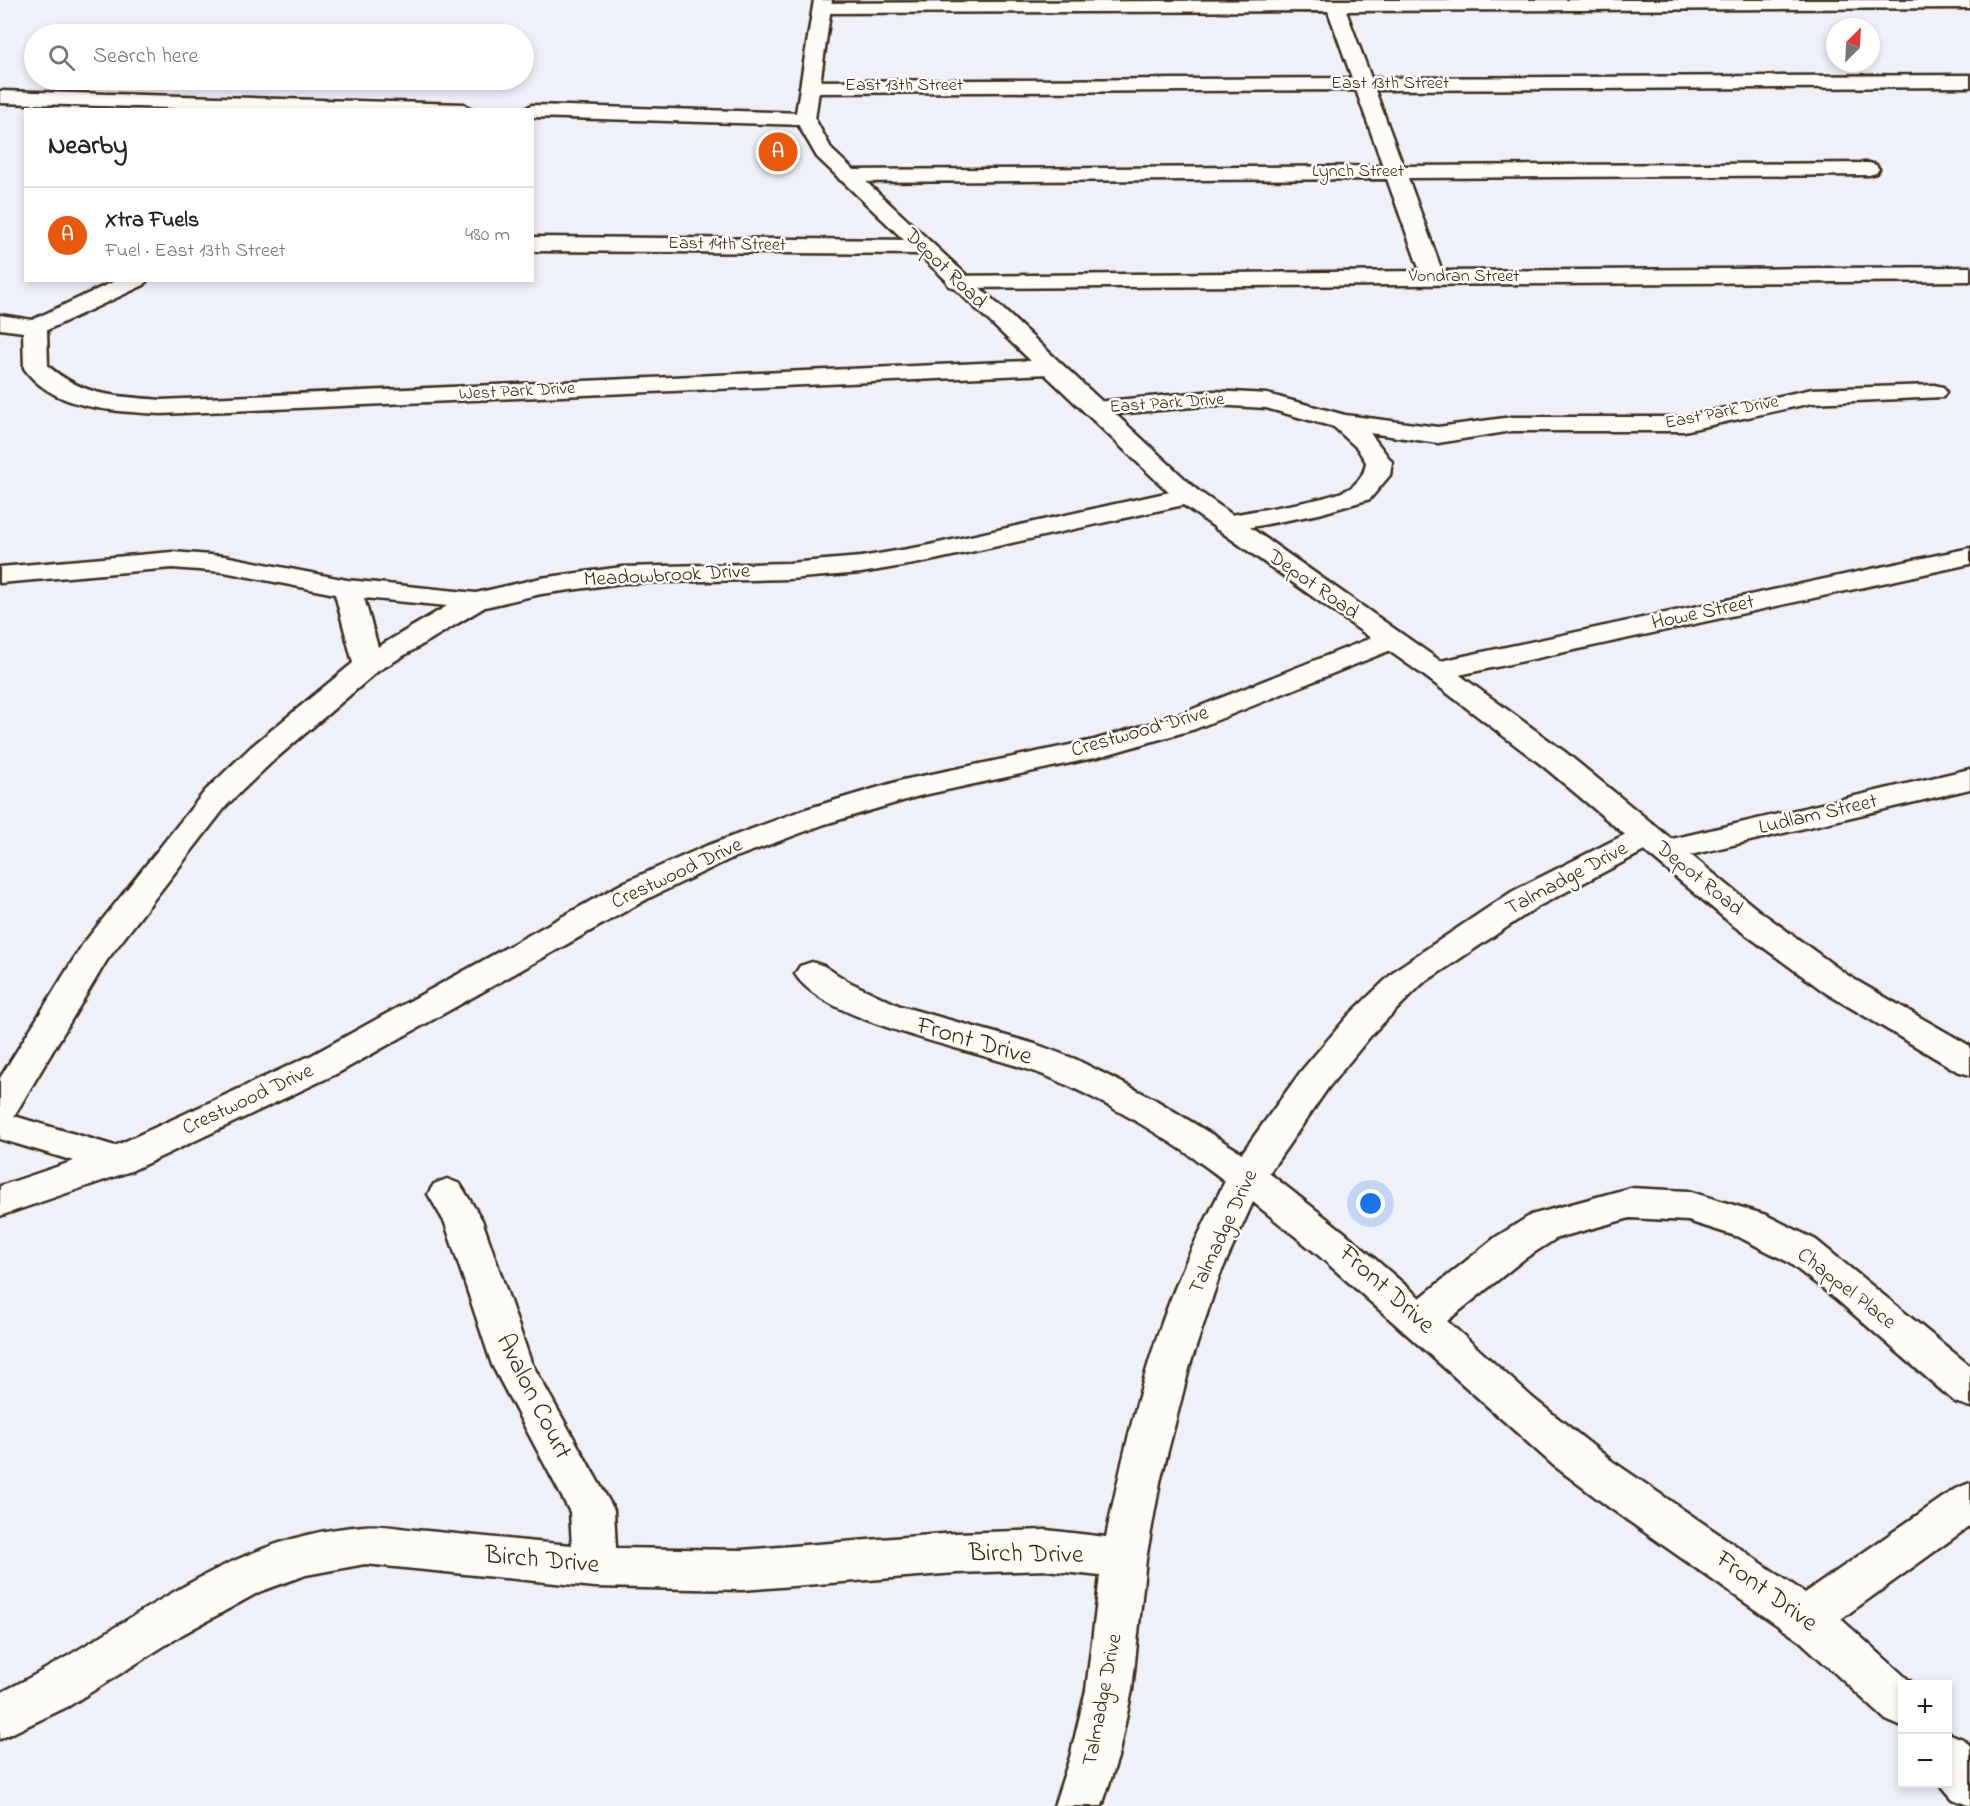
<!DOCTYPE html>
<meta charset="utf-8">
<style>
body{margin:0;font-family:"Indie Flower",sans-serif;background:#f2f2f2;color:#222}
.controls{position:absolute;right:18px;bottom:18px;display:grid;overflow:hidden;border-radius:0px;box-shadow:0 3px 9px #0003}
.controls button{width:54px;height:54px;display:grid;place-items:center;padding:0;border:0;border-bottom:2px solid #e0e0e0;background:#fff;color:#222;font:30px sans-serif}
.compass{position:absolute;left:1826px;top:18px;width:54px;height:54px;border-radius:50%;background:#fff;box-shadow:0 3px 9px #0003;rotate:24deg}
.you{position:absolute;left:1371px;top:1204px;width:21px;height:21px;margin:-15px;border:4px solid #fff;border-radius:50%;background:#1a73e8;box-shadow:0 0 0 9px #1a73e833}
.badge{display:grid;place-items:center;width:39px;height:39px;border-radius:50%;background:#ea580c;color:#fff;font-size:20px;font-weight:700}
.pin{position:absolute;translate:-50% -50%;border:3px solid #fff;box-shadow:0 2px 6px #0006}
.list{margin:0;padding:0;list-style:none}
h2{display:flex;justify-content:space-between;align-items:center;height:78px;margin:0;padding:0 24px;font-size:26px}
h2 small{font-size:20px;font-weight:400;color:#767676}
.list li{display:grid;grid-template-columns:39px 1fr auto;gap:18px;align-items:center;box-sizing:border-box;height:96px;padding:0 24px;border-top:2px solid #e0e0e0}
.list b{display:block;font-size:22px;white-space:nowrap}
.list p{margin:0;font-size:20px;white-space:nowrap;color:#767676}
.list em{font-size:20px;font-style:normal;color:#767676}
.icon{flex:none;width:33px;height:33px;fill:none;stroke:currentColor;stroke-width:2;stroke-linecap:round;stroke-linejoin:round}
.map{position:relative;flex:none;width:1970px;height:1806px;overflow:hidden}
.search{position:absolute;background:#fff;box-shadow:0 3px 9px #0003;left:24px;top:24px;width:510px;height:66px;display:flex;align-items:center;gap:15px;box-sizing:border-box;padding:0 21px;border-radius:33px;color:#767676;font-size:22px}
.panel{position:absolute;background:#fff;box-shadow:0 3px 9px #0003;left:24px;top:108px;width:510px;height:174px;border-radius:0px}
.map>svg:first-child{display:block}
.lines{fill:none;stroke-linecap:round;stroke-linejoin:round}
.minor-casing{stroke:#3b2a1e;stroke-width:5}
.tertiary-casing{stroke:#3b2a1e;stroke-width:5}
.minor{fill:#fdfcf7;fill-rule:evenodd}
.tertiary{fill:#fdfcf7;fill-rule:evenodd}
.labels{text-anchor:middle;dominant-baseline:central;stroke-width:5;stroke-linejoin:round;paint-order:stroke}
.far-street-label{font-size:18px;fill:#3b2a1e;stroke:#fdfcf7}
.street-label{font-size:21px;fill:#3b2a1e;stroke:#fdfcf7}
.near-street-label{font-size:26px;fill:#3b2a1e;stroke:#fdfcf7}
</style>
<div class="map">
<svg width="1970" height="1806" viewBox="0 0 1970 1806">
<rect width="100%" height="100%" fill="#eef1f7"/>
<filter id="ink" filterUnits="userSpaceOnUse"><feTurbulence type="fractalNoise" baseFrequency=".0167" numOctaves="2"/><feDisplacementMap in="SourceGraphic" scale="12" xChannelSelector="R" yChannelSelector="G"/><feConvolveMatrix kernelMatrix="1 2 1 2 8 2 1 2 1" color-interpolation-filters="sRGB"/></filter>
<g filter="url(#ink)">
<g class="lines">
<defs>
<path id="minor" d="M1324,0h646v8l-624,3 25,67 599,-3v12l-595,3 28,76 466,-3 7,2 3,4 -3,4 -7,2 -461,3 34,93 528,-4v14l-1013,7 -8,-2 -3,-5 3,-5 471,-5 -33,-92 -540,3 -7,-2 -3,-4 3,-4 7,-2 536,-4 -27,-76 -546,3 -10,-6 10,-6 542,-3 -24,-67 -506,2 -9,-5 9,-5z
M0,91l464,13 9,6h-236l-237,-7z
M532,105l273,8 7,2 3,4 -3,4 -7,2 -273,-8v-7h-9z
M532,237l390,3 8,2 3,5 -3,5 -8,2 -390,-3z
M117,280h30l-3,5 -97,45 1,36c36,31 67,30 113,34l888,-40 8,2 4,5 -4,5 -8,2 -888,40c-46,-3 -108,-4 -137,-46l-1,-36 -23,-3v-14l32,5z
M1934,385l9,2 3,5 -3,5 -131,6 -128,28h-172l-74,12 -68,-10 22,29 -2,13 -20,24 -51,15 -93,18 -9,-2 -4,-6 4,-6c27,-7 119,-17 136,-32 8,-7 12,-14 13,-24l-9,-14 -23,-21 -68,-19 -52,-3 -119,11 -9,-2 -3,-5 3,-5 9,-2 119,-11 53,3 78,21 93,12 74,-10h172l128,-28z
M1188,488l9,2 4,6 -4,6 -272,60 -64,11 -72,6 -167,4 -81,11 -56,13 -107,64 -105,90 -46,44 -120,155 -93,156 101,30 197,-91 313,-173 81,-36 97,-36 100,-30 191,-40 79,-23 208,-83 10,-3 10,3 4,6 -4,6 -206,83 -97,28 -179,39 -94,28 -97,36 -79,38 -311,175 -207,98 -131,45v-30l74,-25 -74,-22v-61l83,-134 122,-153 46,-44 102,-84 -18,-69 -111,-22 -52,-4 -172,15v-16l172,-15 52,4 123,24 129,13 65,-15 81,-11 167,-4 72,-6 64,-11zM364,598l83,8 -69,41z
M1970,548v16l-534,116 -10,-3 -5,-6 5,-6 10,-3z
M1970,769v20l-305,72 -11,-3 -5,-7 3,-4 -115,60 -115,77 -49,49 -45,55 -59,85 75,59 76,66 76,-61 35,-22 99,-27 58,3 78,24 50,25 154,126v41l-15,-5 -119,-103 -48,-37 -49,-25 -51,-16 -58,-3 -73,20 -33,21 -77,62 87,78 78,62 193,132 150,-104 15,-6v43l-129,93 72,65h-11v43l-16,-7 -86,-79 -190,-133 -57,-43 -236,-211 -64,-52 -34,75 -29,88 -30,117 -14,77 -14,131 -14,67 -16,49h-48l16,-49 16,-67 14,-114 -54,-6 -90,3 -214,17 -147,-3 -230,-23 -59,11 -47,17 -76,42 -114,72 -69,33v-46c119,-57 226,-158 364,-167 20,-2 43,4 63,5 48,5 97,10 145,14l-2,-33 -78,-147 -47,-142 -17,-29 6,-10 13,-5 13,5 22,36 49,142 83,148 2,38 126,2 214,-17 90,-3 60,7c18,-87 39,-178 74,-261 13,-32 30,-64 45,-95 -53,-41 -114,-77 -176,-104 -59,-25 -223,-52 -254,-103l5,-8 12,-4 12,4 25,16 51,24 135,38 40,15 79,40 88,54 60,-83 47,-55 49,-47 115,-77 123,-62 11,-3 11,3 5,7 -4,6z
M1948,1733l17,7 5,6v60l-17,-7 -13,-15h8z"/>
<path id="tertiary" d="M814,0h18l-17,119 17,31 365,340 249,175 119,87 193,158 92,67 120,69v29l-13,-4 -131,-78 -92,-67 -191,-160 -117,-89 -247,-175 -362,-345 -22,-38z"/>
</defs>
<use href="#minor" class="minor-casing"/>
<use href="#tertiary" class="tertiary-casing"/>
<use href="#minor" class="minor"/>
<use href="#tertiary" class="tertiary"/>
</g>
</g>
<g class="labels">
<g class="far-street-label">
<text x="1390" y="84">East 13th Street</text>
<text x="904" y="86">East 13th Street</text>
<text x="1358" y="172">Lynch Street</text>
<text transform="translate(727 245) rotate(1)">East 14th Street</text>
<text x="1464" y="277">Vondran Street</text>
<text transform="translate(517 392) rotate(-3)">West Park Drive</text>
<text transform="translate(1167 404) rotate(-4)">East Park Drive</text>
<text transform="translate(1722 413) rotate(-11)">East Park Drive</text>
</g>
<g class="street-label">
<text transform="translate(945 269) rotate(44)">Depot Road</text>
<text transform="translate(667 576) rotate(-3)">Meadowbrook Drive</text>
<text transform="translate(1313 585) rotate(35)">Depot Road</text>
<text transform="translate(1703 613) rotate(-12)">Howe Street</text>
<text transform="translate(1140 732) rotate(-16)">Crestwood Drive</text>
<text transform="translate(1818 815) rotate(-13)">Ludlam Street</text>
<text transform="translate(677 874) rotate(-25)">Crestwood Drive</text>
<text transform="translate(1567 879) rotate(-28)">Talmadge Drive</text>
<text transform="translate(1699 879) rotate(39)">Depot Road</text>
<text transform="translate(248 1100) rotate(-25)">Crestwood Drive</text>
<text transform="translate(1224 1232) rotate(-65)">Talmadge Drive</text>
<text transform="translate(1846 1289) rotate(38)">Chappel Place</text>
<text transform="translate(1103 1700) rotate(-79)">Talmadge Drive</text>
</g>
<g class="near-street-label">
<text transform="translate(974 1042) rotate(16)">Front Drive</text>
<text transform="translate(1386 1290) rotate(42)">Front Drive</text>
<text transform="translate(533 1397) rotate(63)">Avalon Court</text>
<text transform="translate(1026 1555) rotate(1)">Birch Drive</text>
<text transform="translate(542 1561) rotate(5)">Birch Drive</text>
<text transform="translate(1766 1592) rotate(36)">Front Drive</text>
</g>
</g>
</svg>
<div class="controls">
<button>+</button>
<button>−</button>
</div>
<svg class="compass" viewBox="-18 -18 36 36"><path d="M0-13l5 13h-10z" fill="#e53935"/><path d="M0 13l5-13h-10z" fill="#767676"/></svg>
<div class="you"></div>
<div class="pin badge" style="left:778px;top:152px">A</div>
<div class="search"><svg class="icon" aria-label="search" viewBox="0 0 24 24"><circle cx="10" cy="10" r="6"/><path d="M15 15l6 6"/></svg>Search here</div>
<section class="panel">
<h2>Nearby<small></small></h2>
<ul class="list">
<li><span class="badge">A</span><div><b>Xtra Fuels</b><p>Fuel · East 13th Street</p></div><em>480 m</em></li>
</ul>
</section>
</div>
